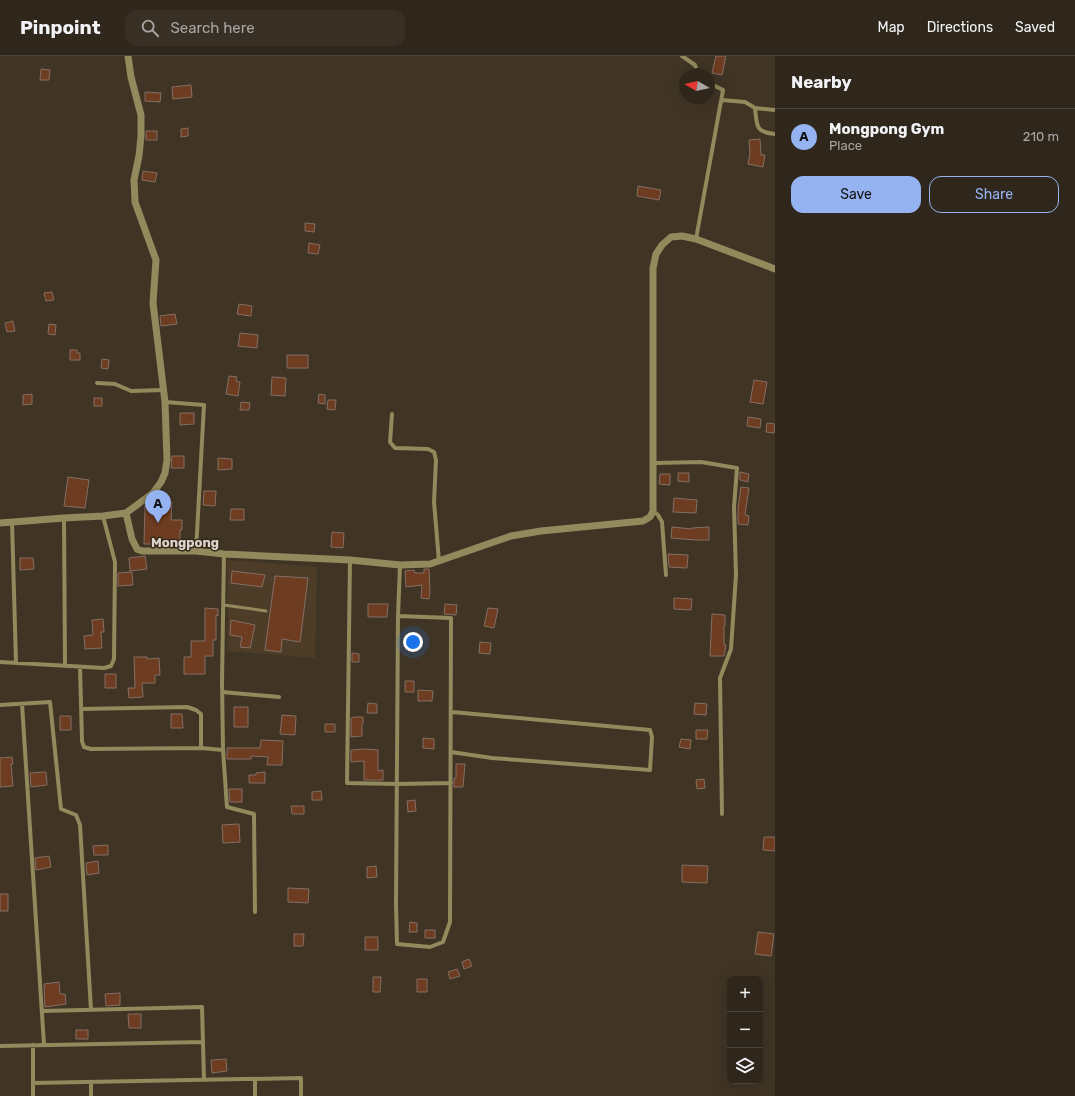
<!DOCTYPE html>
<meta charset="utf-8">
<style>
body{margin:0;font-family:Rubik,sans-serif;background:#382f25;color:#f1f3f6}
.controls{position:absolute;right:12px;bottom:12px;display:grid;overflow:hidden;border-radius:8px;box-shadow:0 4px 16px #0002}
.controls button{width:36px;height:36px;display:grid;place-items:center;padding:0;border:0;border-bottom:1px solid #4b443b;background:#30271c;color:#f1f3f6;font:20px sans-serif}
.compass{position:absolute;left:679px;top:12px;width:36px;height:36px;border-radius:50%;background:#30271c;box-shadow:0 4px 16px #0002;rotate:279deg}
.you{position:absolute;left:413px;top:586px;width:14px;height:14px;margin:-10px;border:3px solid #fff;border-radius:50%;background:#1a73e8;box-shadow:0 0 0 6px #1a73e833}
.badge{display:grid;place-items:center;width:26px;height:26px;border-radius:50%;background:#95b2f1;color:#111;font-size:13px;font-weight:700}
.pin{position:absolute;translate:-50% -33px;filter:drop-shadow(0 1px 2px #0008)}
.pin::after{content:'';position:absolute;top:21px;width:14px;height:12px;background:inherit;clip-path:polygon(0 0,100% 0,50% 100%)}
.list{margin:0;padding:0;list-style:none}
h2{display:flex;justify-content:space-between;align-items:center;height:52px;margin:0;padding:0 16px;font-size:17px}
h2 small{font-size:13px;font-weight:400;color:#a8a5a3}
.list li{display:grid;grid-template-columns:26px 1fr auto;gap:12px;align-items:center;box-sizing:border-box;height:56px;padding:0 16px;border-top:1px solid #4b443b}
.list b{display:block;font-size:15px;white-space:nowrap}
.list p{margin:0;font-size:13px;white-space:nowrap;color:#a8a5a3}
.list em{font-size:13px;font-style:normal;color:#a8a5a3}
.actions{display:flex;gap:8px;padding:12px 16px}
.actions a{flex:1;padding:9px 0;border:1px solid #95b2f1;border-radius:12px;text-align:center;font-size:14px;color:#95b2f1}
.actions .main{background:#95b2f1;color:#111}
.icon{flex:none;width:22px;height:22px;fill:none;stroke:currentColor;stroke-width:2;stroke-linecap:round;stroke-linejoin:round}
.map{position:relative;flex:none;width:775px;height:1040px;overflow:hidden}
header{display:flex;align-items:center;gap:24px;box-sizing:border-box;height:56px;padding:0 20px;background:#30271c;border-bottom:1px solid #4b443b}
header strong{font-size:19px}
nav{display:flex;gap:22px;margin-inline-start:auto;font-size:14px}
.search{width:280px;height:36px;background:#382f25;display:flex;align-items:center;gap:10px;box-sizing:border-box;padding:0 14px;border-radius:12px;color:#a8a5a3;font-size:15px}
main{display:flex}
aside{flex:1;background:#30271c}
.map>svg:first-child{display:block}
.built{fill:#4d3d28}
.building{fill:#6e3c20;stroke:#836f64}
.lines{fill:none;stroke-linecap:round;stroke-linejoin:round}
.service{stroke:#92895c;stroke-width:3}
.minor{stroke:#92895c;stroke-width:4}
.tertiary{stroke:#92895c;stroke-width:7}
.labels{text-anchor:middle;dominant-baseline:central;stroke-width:3;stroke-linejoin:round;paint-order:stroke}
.quarter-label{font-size:13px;font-weight:bold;fill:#ddd5cc;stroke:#362a1b}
</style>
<header>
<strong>Pinpoint</strong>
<div class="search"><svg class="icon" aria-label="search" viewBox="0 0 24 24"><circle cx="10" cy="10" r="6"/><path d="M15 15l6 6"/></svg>Search here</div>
<nav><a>Map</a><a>Directions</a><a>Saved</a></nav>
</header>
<main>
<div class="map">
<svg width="775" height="1040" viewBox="0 0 775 1040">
<rect width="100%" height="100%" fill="#403425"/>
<path class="built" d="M227,504l90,7 -2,91 -87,-7z"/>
<path class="building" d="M716,0h10l-4,19 -10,-2z
M41,13l9,1 -1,10h-9z
M191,29l1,12 -19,2 -1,-12z
M145,36l16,1 -1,9 -15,-1z
M188,72v8l-7,1v-8z
M146,75h11v9h-11z
M760,83l1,16h4l-2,12 -15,-3 2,-11 -1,-13z
M143,115l14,2 -2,9 -13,-2z
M638,130l23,4 -2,10 -22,-4z
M305,167l10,1 -1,8 -9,-1z
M309,187l11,2 -2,9 -10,-1z
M52,236l2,8 -8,1 -2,-8z
M239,248l13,2 -1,10 -14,-2z
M175,258l2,10 -16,2 -1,-10z
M13,265l2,10 -8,1 -2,-9z
M49,268l7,1 -1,10 -7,-1z
M240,277l18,2 -1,13 -19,-2z
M70,294h7v3h3v7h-10z
M287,299h21v13h-21z
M102,303l7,1 -1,9 -7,-1z
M229,320l8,1 -1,4 4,1 -2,14 -12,-2z
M272,321l14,1 -1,18 -14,-1z
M754,324l13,2 -4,22 -13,-2z
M32,338v10l-9,1v-10z
M319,338l6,1v9l-7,-1z
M94,342h8v8h-8z
M328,344h8l-1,10 -8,-1z
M241,346l9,1 -1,7h-9z
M180,357h14v11l-14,1z
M748,361l13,2 -1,9 -13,-2z
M767,367l8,1 -1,9 -8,-1z
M172,400h12v12h-13z
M218,402l14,1v10l-14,1z
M740,416l9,2 -1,8 -8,-2z
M678,417h11v9l-11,-1z
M660,418h10v11l-11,-1z
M68,421l21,3 -4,28 -21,-2z
M741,431l8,1 -4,27 4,1 -1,9 -10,-1v-16z
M204,435h12l-1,15 -12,-1z
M674,442l23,2 -1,13 -23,-1z
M150,446h22l-1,18h11v10h-2v14h-36l1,-39z
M231,453h13v11h-14z
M672,471l20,2v-1l17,-1v13h-13l-25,-2z
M332,476l12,1 -1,15 -12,-1z
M668,498l20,1 -1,13 -18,-1z
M145,500l2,13 -17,2 -1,-13z
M20,502h13l1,11 -14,1z
M424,513h5l1,23 -1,7 -8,-1 1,-13 -16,2 -1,-16 9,-1 1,3h9z
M232,515l33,4 -3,12 -31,-4z
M132,516l1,13 -15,1v-13z
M275,520l33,2 -8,64 -18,-3 -1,13 -16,-2z
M674,542l18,1 -1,11 -17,-1z
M368,548h20l-1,13h-19z
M445,548l12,1 -1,10 -12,-1z
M205,552l13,1v7l-2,-1v25h-3v16h-8v18h-21v-17h7v-16h14z
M488,552l10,1 -4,19 -10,-2z
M712,558l13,1v10h-1v20h2l-2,11h-14z
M103,563l1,13h-3l1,16 -17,1 -1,-13 9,-1 -1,-15z
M231,564l24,5 -5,23 -10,-1 2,-10 -12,-2z
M480,586l11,1 -1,11 -11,-1z
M352,597l7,1v8h-7z
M134,601h13v2l12,-1 1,17h-5v8h-13l1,14 -14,1 -1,-10h7z
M105,618h11v14h-11z
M405,625h9v11h-9z
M418,634l15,1 -1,10h-14z
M368,647l9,1v9h-10z
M695,647l12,1 -1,11 -12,-1z
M234,651h14v20h-14z
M171,658h11l1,14h-12z
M282,659l14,1 -1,19 -15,-1z
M60,660h11v14h-11z
M355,661h8v7h-1v12l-11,1v-19z
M325,668h10v8h-10z
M696,674h12l-1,9h-11z
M423,682l11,1v10l-11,-1z
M681,683l10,1 -1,9 -11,-2z
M261,684l22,1 -1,24h-15l1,-8 -17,-1v3h-24v-11h33z
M364,693l14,1v21l5,-1v10h-19v-19l-13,1v-12z
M12,701l1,7h-2l2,22 -13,1v-29z
M456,708h9l-2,23h-9v-9h2z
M46,716l1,13 -16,2 -1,-14z
M265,716v11h-16v-8h7v-2z
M704,723l1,9 -8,1 -1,-9z
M229,733h13v13h-12z
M321,735l1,9h-10v-8z
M415,744l1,11 -8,1 -1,-11z
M291,750h13v8h-12z
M239,768l1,18 -17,1 -1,-18z
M764,781h11v14l-12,-1z
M108,789v10h-14l-1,-9z
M49,800l2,11 -15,3 -1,-12z
M98,805l1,12 -12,2 -1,-12z
M682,809l26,1 -1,17 -25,-1z
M376,810l1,11 -10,1v-11z
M288,832l21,1 -1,14 -20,-1z
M0,838h8v17h-8z
M410,866l7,1v9h-8z
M425,874h10v8h-10z
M758,876l16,2 -3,22 -16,-2z
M294,878h10l-1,12h-9z
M365,881h13v13h-13z
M469,903l3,7 -8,3 -2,-7z
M457,913l3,7 -10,3 -2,-7z
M373,921h8l-1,15h-7z
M417,923h10v13h-10z
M59,926l1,12h5l1,10 -21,3 -1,-23z
M120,937v12l-14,1 -1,-12z
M128,958h13v14h-12z
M76,974h12v9h-12z
M226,1003l1,12 -15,2 -1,-13z"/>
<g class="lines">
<path class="service" d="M224,549l42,6"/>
<path class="minor" d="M682,0l13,9 3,9
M722,44l23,2 10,6
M775,54l-20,-2c2,18 0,24 20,26
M696,183l27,-149 -14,-7
M97,327l18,1 16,7 33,-1
M165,346l39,3 -8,146
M392,358l-2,28 5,6 33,1 6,3 2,8 -2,42 5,59
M654,407l47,-1 36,6 -3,39 2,68 -5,74 -11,29 2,136
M653,455l5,4 4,7 4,53
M64,462l1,147
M12,466l4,141
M224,498l-2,128 1,68 4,57 27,7 1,98
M350,504l-3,223 51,1 53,-1
M398,560l53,2 -1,304 -7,20 -13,5 -33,-3 -1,-40 2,-288 2,-51
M0,606l104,6 7,-2 3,-7 1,-97 -12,-46
M80,611l2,74 2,6 7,2 110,-1 22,2
M222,636l57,5
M22,648l22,341
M0,649l50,-3 11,107 15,6 4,10 11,185
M81,653l106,-2 9,3 5,4v34
M451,696l41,6 158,12 2,-33 -2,-7 -198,-18
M42,955l160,-4 2,73
M33,989v51
M0,990l203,-4
M255,1023v17
M91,1026v14
M33,1027l268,-5v18"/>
<path class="tertiary" d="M126,457l6,26 5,10 5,2h54l28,3 126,6 50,5 30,-1 81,-28 30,-5 102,-10 7,-4 3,-6v-243l3,-14 6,-9 9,-8 11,-1 14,3 79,30
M0,467l64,-5 39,-2 23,-3 27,-20 8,-11 4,-9 2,-13 -2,-58 -12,-99 3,-43 -21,-58 -1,-22 5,-24 2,-20v-21l-10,-38 -3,-21"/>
</g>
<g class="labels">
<g class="quarter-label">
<text x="185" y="486">Mongpong</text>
</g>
</g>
</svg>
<div class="controls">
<button>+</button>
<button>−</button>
<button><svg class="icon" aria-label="layers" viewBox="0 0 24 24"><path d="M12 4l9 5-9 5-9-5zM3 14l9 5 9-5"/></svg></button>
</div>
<svg class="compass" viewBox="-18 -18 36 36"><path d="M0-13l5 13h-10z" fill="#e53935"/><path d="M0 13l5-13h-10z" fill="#a8a5a3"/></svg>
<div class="you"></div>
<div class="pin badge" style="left:158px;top:467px">A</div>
</div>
<aside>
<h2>Nearby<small></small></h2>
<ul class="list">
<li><span class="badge">A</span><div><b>Mongpong Gym</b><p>Place</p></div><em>210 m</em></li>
</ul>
<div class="actions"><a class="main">Save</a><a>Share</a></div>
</aside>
</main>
